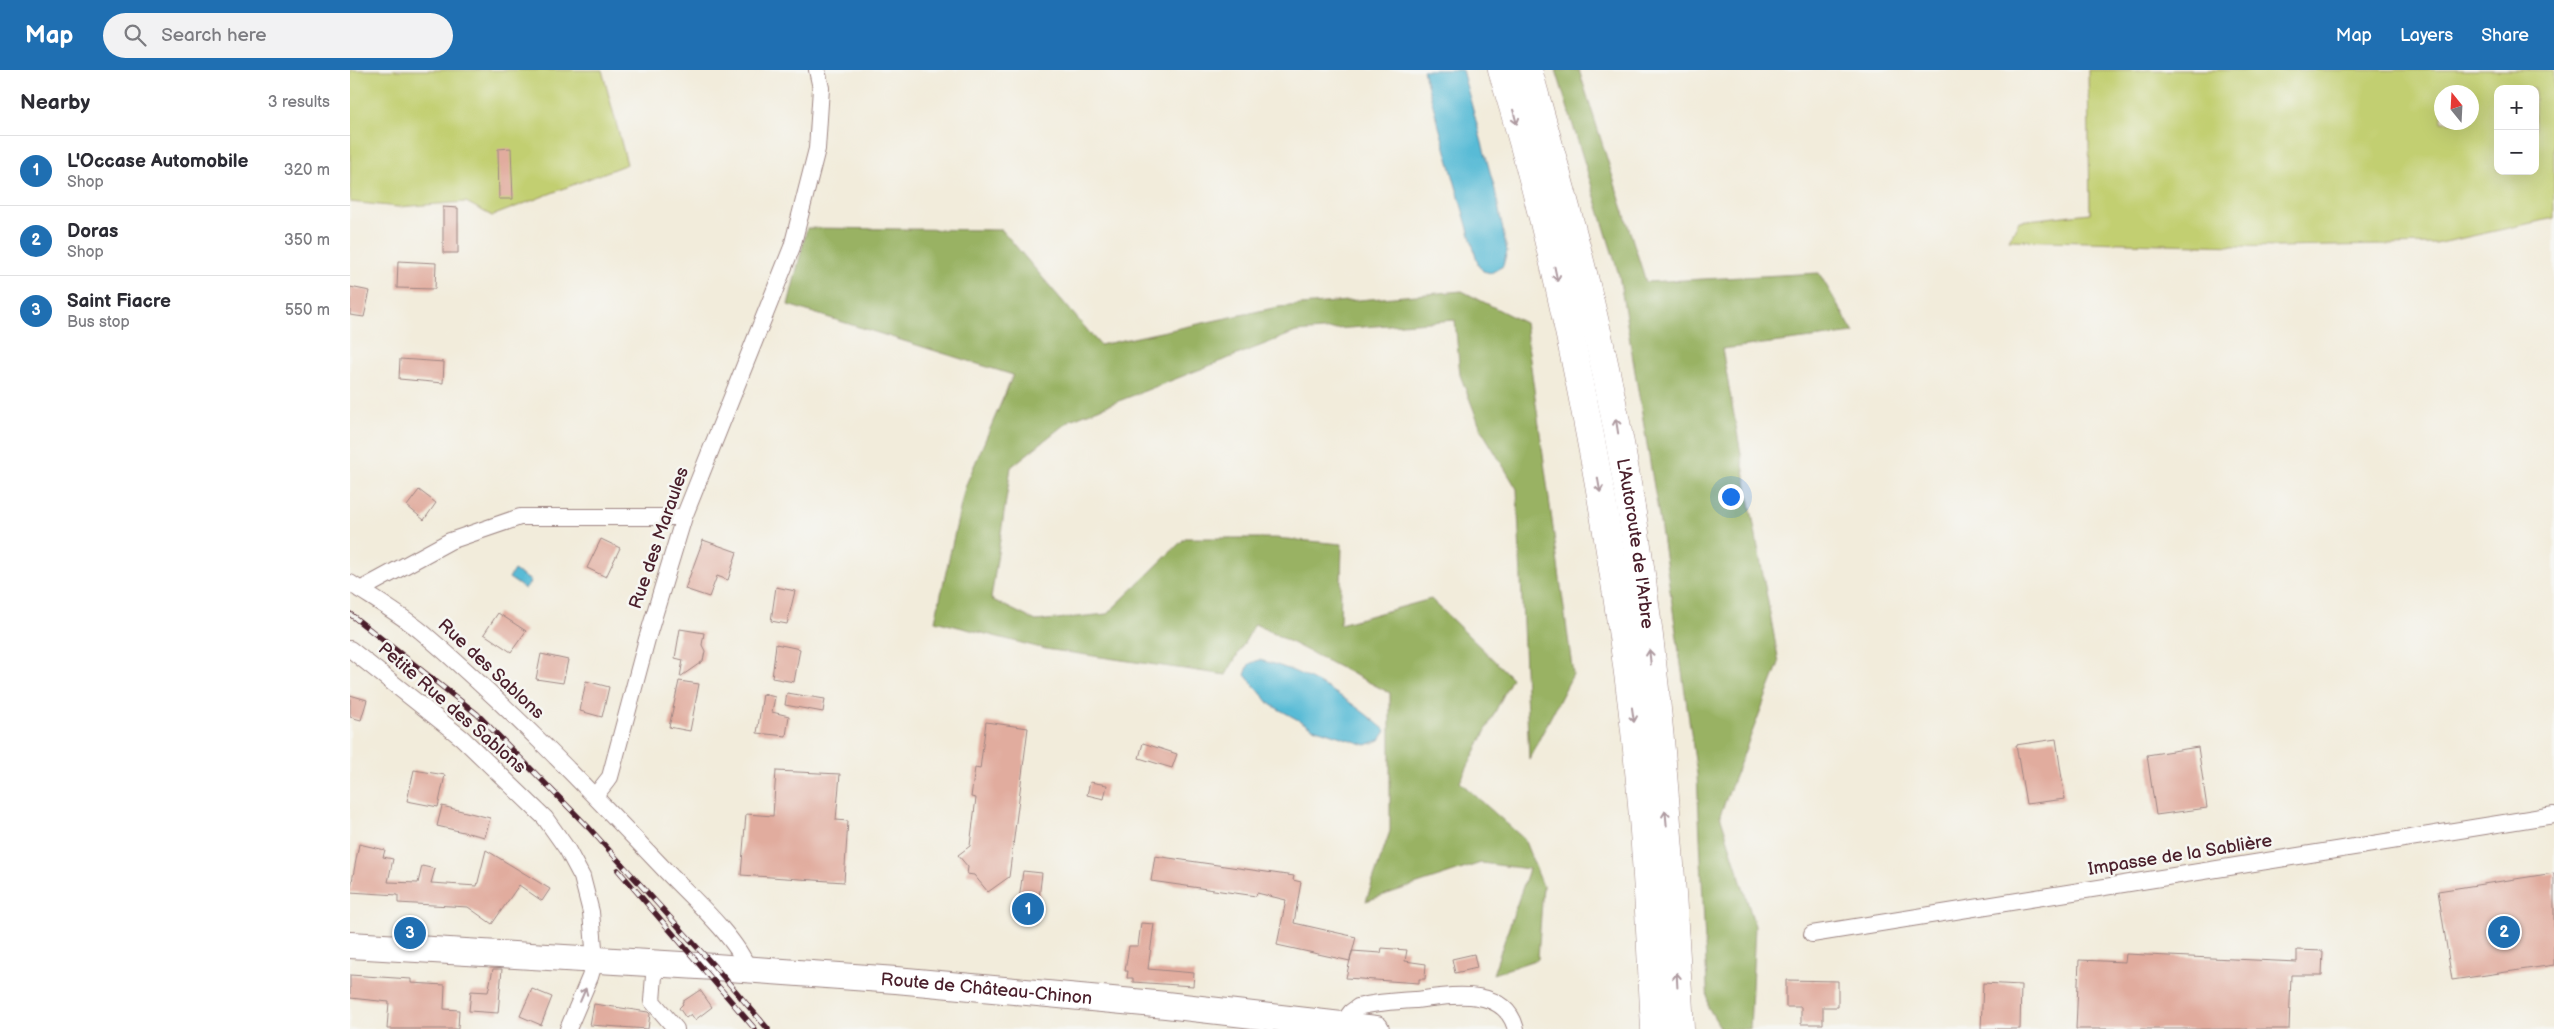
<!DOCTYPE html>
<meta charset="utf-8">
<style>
body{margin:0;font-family:"Balsamiq Sans",sans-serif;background:#f2f2f3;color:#2b2b33}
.controls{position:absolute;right:15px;top:15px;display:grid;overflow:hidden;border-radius:10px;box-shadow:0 5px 20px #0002}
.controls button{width:45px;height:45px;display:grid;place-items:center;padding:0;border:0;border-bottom:1px solid #e1e1e2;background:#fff;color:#2b2b33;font:25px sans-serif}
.compass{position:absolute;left:2084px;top:15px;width:45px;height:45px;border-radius:50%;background:#fff;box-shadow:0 5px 20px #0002;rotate:342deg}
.you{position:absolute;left:1380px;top:426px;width:18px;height:18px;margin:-12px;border:4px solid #fff;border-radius:50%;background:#1a73e8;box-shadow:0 0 0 8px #1a73e833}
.badge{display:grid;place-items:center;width:32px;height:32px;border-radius:50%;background:#1f6fb2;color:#fff;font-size:16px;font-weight:700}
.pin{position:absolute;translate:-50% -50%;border:2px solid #fff;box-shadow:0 1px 5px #0006}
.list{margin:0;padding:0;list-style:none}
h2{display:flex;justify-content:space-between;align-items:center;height:65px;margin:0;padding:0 20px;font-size:21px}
h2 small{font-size:16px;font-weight:400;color:#7c7c81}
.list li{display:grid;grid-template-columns:32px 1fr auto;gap:15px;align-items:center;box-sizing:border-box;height:70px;padding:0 20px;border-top:1px solid #e1e1e2}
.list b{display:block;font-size:19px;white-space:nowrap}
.list p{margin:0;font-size:16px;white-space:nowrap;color:#7c7c81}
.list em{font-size:16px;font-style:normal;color:#7c7c81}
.icon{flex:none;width:28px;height:28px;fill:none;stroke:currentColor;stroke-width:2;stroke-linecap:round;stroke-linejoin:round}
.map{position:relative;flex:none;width:2204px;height:959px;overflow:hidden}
header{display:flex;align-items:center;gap:30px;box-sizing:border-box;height:70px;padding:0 25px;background:#1f6fb2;color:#fff}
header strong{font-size:24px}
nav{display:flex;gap:28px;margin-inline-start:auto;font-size:18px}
.search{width:350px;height:45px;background:#f2f2f3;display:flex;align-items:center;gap:12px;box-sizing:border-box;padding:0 18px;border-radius:28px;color:#7c7c81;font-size:19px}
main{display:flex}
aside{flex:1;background:#fff}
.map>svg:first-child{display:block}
.green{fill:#c2cf71;stroke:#86774e;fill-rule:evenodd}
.forest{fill:#99b263;stroke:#726847}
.water{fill:#58bbd6;stroke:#516d80}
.building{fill:#e1ac9e}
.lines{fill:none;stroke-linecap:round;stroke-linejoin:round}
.minor-casing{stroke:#9e8683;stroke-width:18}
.primary-casing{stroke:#9e8683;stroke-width:28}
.motorway-casing{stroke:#9e8683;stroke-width:29}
.minor{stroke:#fff;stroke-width:16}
.primary{stroke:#fff;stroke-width:26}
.motorway{stroke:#fff;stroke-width:28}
.rail-casing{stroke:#4a1f2b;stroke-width:5.5}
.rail{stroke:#f6f6f2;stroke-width:4;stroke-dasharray:11;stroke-linecap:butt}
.oneway{stroke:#ae9aa0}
.labels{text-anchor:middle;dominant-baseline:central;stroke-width:5;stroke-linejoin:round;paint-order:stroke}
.street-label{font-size:18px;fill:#4a1f2b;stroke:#f6f6f2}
</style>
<header>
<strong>Map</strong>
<div class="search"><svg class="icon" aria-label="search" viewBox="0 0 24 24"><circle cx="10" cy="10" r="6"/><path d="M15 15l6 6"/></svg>Search here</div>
<nav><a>Map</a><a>Layers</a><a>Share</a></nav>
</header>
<main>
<aside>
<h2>Nearby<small>3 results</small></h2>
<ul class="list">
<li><span class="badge">1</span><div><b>L'Occase Automobile</b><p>Shop</p></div><em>320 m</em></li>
<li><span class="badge">2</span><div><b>Doras</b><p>Shop</p></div><em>350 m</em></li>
<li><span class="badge">3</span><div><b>Saint Fiacre</b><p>Bus stop</p></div><em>550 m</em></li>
</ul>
</aside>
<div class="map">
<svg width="2204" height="959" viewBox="0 0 2204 959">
<rect width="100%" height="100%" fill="#f6f6f2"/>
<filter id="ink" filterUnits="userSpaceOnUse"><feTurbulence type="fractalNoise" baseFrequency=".02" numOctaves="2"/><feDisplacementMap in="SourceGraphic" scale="10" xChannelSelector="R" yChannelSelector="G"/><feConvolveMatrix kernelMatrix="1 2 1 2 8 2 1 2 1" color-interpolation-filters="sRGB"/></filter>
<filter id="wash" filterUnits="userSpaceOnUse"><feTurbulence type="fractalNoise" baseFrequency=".0096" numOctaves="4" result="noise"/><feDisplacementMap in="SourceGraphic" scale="20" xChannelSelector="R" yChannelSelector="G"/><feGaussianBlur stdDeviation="1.12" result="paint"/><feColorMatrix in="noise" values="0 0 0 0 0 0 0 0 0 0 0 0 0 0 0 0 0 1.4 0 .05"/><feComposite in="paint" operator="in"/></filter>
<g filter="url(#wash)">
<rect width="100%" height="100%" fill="#f2ecdb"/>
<path class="green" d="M0,0h252l25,94 -135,52 -26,-14 -68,5 -48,-5z
M1738,0h466v148l-118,26 -158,3 -269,-7 10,-19 71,-8zM2148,19h37v82h-37zM2092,22h30v30h-30z"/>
<path class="forest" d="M1206,0h23l67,212 173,-9 35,60 -132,16 57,314 -59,152 35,111 -5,103h-29l-13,-22 -11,-233 -36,-245 -42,-254z
M457,158l195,2 98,115 178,-38 184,-16 63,32 48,351 -44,85 -12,-270 -35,-58 -22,-56 -5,-55 -159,12 -226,88 -59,47 -20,132 45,22 71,-7 78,-76h91l66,6 -2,80 91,-25 81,79 -52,104 64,57 19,47 -5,73 -45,15 36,-105 -48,-6 -115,38 24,-70v-138l-135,-69 -29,51 -181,-26 -110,-28 30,-134 48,-112 -225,-70z"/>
<path class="water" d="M1073,0h39l33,120 12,61 -4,15 -12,7 -8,-2 -5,-7z
M164,500l17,11 -6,8 -16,-11z
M909,590c47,11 91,39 127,71l-6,9 -14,5 -53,-17 -42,-23 -26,-30 4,-11z"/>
<g id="blocks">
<path class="building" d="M161,78l2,51h-14l-1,-50z
M93,137l15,1v45h-15z
M48,191l38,2 -1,26 -38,-1z
M0,217l20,4 -6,26 -14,-2z
M50,289l44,3 -1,21 -44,-4z
M69,420l17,13 -12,17 -17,-14z
M251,469l19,9 -14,29 -19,-9z
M353,470l34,12 -9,28 -11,-4 -8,21 -24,-8z
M426,517l19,4 -8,33 -16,-3z
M148,543l28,18 -15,21 -27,-18z
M330,559l24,4 -2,12 3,6 -2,10 -23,16 3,-17 -8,-2z
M426,574l24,5 -6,33 -22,-4z
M191,584l27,6 -5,23 -27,-4z
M236,611l23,6 -7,30 -22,-6z
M329,611l20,3 -9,47 -21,-4z
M437,623l38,6 -2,13 -38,-7z
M413,624l12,3 -3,15 17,4 -3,20 -29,-3z
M0,625l17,5 -6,20 -11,-3z
M636,652l42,6 -19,149 -21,15 -14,-17 -7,-1 1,-7 -10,-12 12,-9 6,-48 -5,-1 4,-29 5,1z
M1706,669l9,60 -39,5 -10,-59z
M793,673l34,11 -5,14 -33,-10z
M1848,677l9,61 -51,7 -9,-60z
M64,700l31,5 -7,32 -31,-6z
M426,701l64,3 -4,46 12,1 -4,61 -103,-7 5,-61 27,2z
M740,712l17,3 -3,14 -17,-4z
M92,736l48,12 -5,19 -48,-11z
M9,774l26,6 -2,7 10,2 -5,23 30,1 4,-17 13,3 -4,14 46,3 9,-36 64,39 -8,12 -23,-16 -27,39 -24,-17 -70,-4v-8l-48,-3z
M805,786l139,20 -1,4 8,2 -7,41 62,14 -6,24 -73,-16 9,-45 -29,-7 -1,3 -105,-15z
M673,801l19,2 -6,51 -20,-3z
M2204,803v92l-102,15 -14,-89z
M791,853l13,1 -6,45 46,4 -1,13 -60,-4v-4h-6l1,-7h-3l4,-25h9z
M1032,878l25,2 -2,11 21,3 -1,15h-6v4l-73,-5 6,-27 29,2z
M1947,880l26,1 -1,24h-31l-2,54h-213l3,-69 46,2 1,-8 171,8z
M1124,884l3,14 -22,5 -3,-14z
M143,899h9l-4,44 -29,-2 2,-20 17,1z
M0,905l61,4v4l34,2 -1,24 15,1 -1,19h-71l2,-27 -39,-4z
M1436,910l52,1v26h-15v17h-22v-17h-15z
M1633,913l38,2 -1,44h-39z
M182,919l20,8 -11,28 -21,-9z
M350,920l12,17 -17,13 -4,-6 -5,4 -7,-10 4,-4 -1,-2z
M244,934l54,8 2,2 -2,15 -58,-4z"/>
</g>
</g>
<g filter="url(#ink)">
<use href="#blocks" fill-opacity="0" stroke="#9e8683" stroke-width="1"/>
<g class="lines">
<defs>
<path id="minor" d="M0,513c24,16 50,31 72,49 87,74 166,157 244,239 24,25 71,67 82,98
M10,520l90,-49 70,-24h164
M0,579l112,89 83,80 22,31 15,28 9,35 4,48 -5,17 -22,52
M245,726l15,-19 37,-138 37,-122 108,-270 25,-98 4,-61 -4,-18
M1462,864l742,-119
M305,893l-3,38 24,28
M988,959l13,-17 7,-5c19,-5 39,-6 58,-7 34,-4 88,-15 100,29"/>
<g id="primary">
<path id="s1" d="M0,875l365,22 181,13 270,25 210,24"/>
</g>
<g id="motorway">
<path d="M1152,0c42,135 72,275 97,414 14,82 27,165 36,247 11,99 15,199 20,298"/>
<path id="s2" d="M1178,0c31,112 63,223 85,337 41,204 56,414 67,622"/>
</g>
</defs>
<use href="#minor" class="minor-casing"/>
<use href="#primary" class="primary-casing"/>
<use href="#motorway" class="motorway-casing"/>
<use href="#minor" class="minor"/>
<use href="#primary" class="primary"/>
<use href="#motorway" class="motorway"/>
<defs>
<path id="rail" d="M0,544l127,100 112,114 126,139 53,62
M268,800l137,159"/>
</defs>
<use href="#rail" class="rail-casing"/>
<use href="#rail" class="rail"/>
</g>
<defs><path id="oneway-shaft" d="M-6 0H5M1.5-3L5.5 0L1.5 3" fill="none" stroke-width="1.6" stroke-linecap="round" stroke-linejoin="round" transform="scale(1.25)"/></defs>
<g class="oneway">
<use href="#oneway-shaft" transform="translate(1165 47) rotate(75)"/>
<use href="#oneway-shaft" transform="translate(1206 204) rotate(78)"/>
<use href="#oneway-shaft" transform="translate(1267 356) rotate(-99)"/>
<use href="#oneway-shaft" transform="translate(1249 415) rotate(80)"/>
<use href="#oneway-shaft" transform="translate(1300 587) rotate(-96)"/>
<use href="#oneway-shaft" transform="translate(1283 645) rotate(82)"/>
<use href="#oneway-shaft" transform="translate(1316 748) rotate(-95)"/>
<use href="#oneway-shaft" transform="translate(1327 910) rotate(-93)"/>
<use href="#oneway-shaft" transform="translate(233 925) rotate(-67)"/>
</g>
</g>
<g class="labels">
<g class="street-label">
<text transform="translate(309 468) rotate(-71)">Rue des Maraules</text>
<text stroke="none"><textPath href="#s2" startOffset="486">L'Autoroute de l'Arbre</textPath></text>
<text transform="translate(141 599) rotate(43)">Rue des Sablons</text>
<text transform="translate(102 638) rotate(41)">Petite Rue des Sablons</text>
<text transform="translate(1830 785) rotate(-9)">Impasse de la Sablière</text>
<text stroke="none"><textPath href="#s1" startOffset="638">Route de Château-Chinon</textPath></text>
</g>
</g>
</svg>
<div class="controls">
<button>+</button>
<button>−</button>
</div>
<svg class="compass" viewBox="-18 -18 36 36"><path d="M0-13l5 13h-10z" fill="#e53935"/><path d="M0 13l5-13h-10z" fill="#7c7c81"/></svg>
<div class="you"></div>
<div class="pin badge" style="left:678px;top:839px">1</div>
<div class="pin badge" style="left:2154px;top:862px">2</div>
<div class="pin badge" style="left:60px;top:863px">3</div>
</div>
</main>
